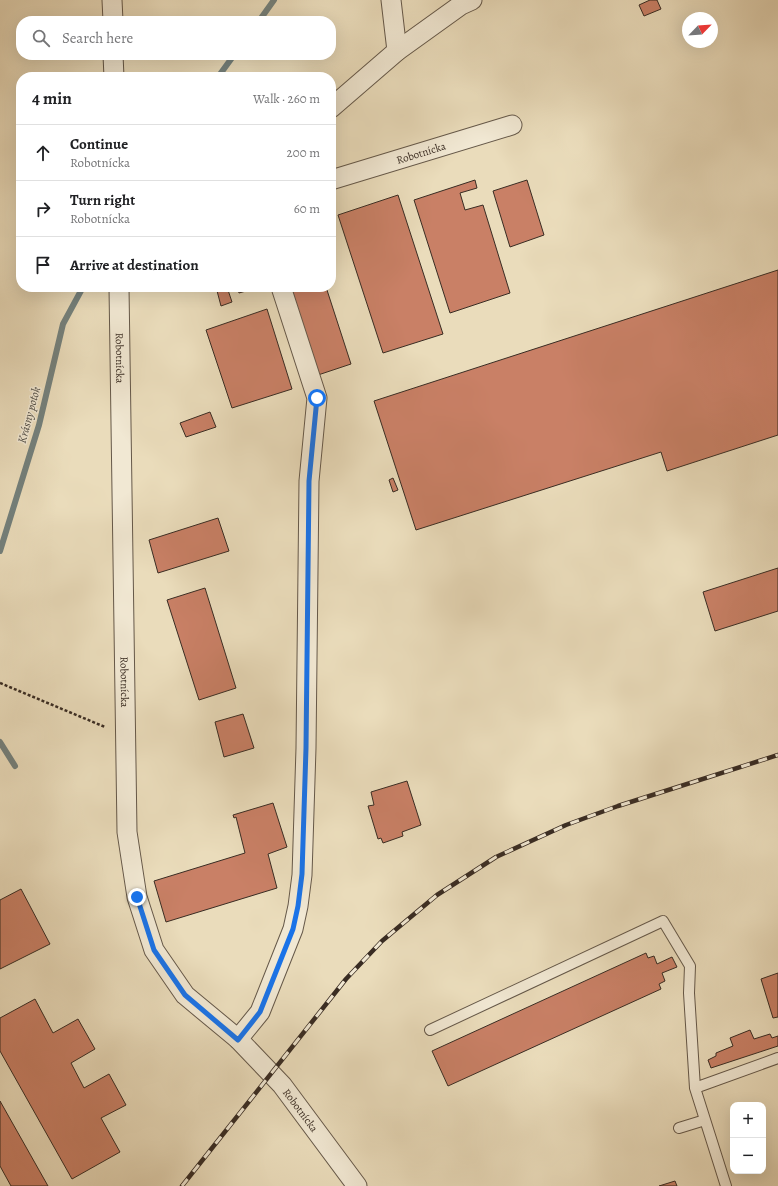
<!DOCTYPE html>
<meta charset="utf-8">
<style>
body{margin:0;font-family:Alegreya,serif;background:#f2f2f2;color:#202124}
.controls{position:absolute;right:12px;bottom:12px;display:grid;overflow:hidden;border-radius:8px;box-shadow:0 4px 16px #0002}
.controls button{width:36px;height:36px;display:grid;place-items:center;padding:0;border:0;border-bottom:1px solid #e0e0e0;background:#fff;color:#202124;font:20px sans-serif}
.compass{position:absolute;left:682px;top:12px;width:36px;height:36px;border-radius:50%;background:#fff;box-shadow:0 4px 16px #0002;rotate:65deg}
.stop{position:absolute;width:12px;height:12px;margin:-9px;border:3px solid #1a73e8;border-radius:50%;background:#fff}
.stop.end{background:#1a73e8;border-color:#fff;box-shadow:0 1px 4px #0008}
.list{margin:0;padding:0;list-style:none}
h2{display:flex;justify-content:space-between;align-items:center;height:52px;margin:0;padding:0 16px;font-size:17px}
h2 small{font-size:13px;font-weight:400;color:#757577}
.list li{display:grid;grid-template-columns:26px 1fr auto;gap:12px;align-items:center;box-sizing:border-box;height:56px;padding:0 16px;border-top:1px solid #e0e0e0}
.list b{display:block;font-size:15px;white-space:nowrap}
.list p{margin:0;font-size:13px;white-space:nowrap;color:#757577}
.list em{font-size:13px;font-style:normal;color:#757577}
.icon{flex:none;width:22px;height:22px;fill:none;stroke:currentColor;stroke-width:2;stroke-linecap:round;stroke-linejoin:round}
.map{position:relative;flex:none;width:778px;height:1186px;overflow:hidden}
.search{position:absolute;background:#fff;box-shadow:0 4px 16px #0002;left:16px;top:16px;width:320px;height:44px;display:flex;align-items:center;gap:10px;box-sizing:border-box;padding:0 14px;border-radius:16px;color:#757577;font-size:15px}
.panel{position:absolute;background:#fff;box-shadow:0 4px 16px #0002;left:16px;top:72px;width:320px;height:220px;border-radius:16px}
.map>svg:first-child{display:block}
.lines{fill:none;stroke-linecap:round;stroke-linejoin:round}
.stream{stroke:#74817d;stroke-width:6}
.building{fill:#c98066;stroke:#392c23}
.lane-casing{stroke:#655849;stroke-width:12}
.street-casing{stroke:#655849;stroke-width:21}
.path{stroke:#392c23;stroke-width:2.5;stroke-dasharray:3 2;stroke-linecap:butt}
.lane{stroke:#f1e8d3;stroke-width:10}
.street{stroke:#f1e8d3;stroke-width:19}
.rail-casing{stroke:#392c23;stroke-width:4.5}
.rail{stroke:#f1e8d3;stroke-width:3;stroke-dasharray:9;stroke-linecap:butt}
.route{stroke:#1a73e8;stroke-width:5}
.labels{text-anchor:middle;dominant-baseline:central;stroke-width:3;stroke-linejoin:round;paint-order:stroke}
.street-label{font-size:11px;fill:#392c23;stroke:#f1e8d3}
.water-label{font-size:12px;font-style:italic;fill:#524f48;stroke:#f1e8d3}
</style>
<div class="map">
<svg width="778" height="1186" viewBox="0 0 778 1186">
<rect width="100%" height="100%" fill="#eadcbb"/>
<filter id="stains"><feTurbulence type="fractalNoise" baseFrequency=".005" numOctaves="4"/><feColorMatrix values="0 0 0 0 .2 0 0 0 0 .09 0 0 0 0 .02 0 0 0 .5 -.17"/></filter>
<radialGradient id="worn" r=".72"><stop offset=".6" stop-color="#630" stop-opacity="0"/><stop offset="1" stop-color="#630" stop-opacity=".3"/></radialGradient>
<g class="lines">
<path class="stream" d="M259,21l15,-21
M218,77l16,-22
M0,551l39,-126 24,-101 20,-37
M0,742l15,24"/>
</g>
<path class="building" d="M650,0h7l4,9 -17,7 -5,-11z
M475,180l2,8 -17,5 5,17 18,-5 27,88 -60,20 -36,-113z
M527,180l17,55 -34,12 -17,-56z
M398,195l45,139 -60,19 -45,-138z
M778,270v165l-111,36 -6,-19 -245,78 -42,-129z
M216,287h11l5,15 -11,4z
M237,287h23l-21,6z
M291,287h35l25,77 -33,11z
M267,309l25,80 -60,19 -26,-78z
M210,412l6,15 -30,10 -6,-14z
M393,478l5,12 -5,2 -4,-12z
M218,518l11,33 -71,22 -9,-33z
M778,568v43l-63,20 -12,-39z
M205,588l31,100 -37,12 -32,-100z
M243,714l11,34 -30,9 -9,-35z
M407,781l14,44 -19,7 1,4 -20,7 -2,-5 -3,1 -10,-33 6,-1 -3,-13z
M273,803l14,44 -19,7 9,34 -111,34 -12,-41 91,-28 -9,-36 -2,1 -1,-3z
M21,889l29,55 -50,25v-69z
M646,953l2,5 6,-2 3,8 15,-7 5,10 -15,6 3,8 -6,3 2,5 -213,97 -16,-35z
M778,973v44l-5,1 -12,-39z
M35,999l18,34 25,-14 17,30 -24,14 13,25 25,-14 17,31 -25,13 19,34 -48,27 -72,-128v-33z
M750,1030l4,9 16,-5 2,4 6,-2v10l-67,22 -3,-8 8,-4v-3l17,-7 -3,-8z
M0,1101l48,85h-37l-11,-20z
M675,1181l2,5h-18z"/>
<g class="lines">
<defs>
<path id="lane" d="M430,1030l233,-109 27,45 -1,27 6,95
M679,1128l26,-8
M726,1186l-31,-98 83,-30"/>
<g id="street">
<path d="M112,0l1,21"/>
<path d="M391,0l6,51"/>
<path d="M113,55l1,22"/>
<path d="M331,108l66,-57 64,-46 11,-5"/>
<path id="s1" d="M331,180l181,-55"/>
<path id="s2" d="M119,287l8,545 10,65 17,53 31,45 53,44 44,46 75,101"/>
<path d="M238,1039l22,-27 33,-83 5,-23 4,-31 4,-127 3,-267 8,-83 -36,-111"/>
</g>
</defs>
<use href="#lane" class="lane-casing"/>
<use href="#street" class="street-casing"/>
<path class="path" d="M0,683l105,44"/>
<use href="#lane" class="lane"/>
<use href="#street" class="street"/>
<defs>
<path id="rail" d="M182,1186l164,-207 36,-38 55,-46 59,-38 70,-32 52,-19 160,-51"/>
</defs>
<use href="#rail" class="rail-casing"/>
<use href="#rail" class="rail"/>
</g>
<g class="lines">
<path class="route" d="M137,897l17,53 31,45 53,45 22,-28 33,-83 5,-23 4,-32 4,-126 3,-267 8,-83"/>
</g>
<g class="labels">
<g class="street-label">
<text stroke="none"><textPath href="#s1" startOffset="94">Robotnícka</textPath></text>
<text stroke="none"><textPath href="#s2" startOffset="71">Robotnícka</textPath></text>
<text stroke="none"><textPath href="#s2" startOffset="395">Robotnícka</textPath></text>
<text stroke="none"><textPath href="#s2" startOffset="885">Robotnícka</textPath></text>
</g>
<g class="water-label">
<text transform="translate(29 415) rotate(-75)">Krásny potok</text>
</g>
</g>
<rect width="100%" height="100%" filter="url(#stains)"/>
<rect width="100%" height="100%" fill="url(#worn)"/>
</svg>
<div class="controls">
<button>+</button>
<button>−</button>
</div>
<svg class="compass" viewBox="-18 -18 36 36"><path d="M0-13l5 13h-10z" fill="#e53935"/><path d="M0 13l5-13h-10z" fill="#757577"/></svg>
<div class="stop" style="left:317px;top:398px"></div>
<div class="stop end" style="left:137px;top:897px"></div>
<div class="search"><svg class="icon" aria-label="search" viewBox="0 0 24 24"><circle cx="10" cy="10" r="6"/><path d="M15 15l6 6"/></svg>Search here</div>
<section class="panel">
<h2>4 min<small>Walk · 260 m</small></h2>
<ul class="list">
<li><svg class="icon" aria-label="ahead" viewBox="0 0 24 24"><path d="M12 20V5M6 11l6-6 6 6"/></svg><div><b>Continue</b><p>Robotnícka</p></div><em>200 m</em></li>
<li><svg class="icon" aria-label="right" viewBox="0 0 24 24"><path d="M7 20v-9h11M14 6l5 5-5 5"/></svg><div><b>Turn right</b><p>Robotnícka</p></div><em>60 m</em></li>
<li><svg class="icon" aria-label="arrive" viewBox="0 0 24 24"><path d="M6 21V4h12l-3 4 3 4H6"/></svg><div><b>Arrive at destination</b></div></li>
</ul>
</section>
</div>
